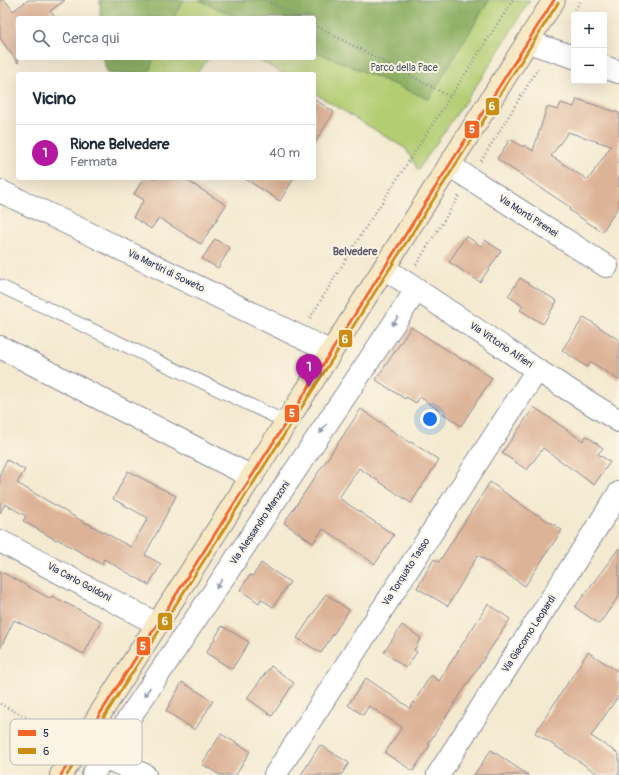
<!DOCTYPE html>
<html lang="it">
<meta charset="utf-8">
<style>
body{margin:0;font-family:Pangolin,sans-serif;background:#f2f2f3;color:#1f2937}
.controls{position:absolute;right:12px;top:12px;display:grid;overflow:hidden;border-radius:4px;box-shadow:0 4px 16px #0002}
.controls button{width:36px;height:36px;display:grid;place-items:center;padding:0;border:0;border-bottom:1px solid #e0e1e3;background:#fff;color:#1f2937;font:20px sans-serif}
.you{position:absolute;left:430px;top:419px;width:14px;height:14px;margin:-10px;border:3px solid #fff;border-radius:50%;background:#1a73e8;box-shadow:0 0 0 6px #1a73e833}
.badge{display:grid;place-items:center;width:26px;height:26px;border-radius:50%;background:#b5179e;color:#fff;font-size:13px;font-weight:700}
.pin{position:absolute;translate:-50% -33px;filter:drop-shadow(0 1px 2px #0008)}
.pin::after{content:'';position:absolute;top:21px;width:14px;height:12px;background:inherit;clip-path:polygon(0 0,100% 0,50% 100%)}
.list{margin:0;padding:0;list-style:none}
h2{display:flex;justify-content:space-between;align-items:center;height:52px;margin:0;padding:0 16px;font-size:17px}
h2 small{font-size:13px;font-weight:400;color:#747a83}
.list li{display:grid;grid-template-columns:26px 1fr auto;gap:12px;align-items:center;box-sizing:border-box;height:56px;padding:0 16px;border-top:1px solid #e0e1e3}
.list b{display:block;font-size:15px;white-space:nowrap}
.list p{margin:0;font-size:13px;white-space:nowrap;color:#747a83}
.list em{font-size:13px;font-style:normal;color:#747a83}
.icon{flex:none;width:22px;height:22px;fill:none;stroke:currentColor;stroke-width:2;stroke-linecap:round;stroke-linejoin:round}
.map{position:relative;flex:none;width:619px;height:775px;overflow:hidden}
.search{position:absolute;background:#fff;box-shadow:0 4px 16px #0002;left:16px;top:16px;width:300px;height:44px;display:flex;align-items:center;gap:10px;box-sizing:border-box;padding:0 14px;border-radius:4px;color:#747a83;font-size:15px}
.panel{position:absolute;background:#fff;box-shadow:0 4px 16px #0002;left:16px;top:72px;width:300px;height:108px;border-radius:4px}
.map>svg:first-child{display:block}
.green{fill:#b3cd73;stroke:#677e68}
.forest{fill:#8eb065;stroke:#547062}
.building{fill:#ddb397;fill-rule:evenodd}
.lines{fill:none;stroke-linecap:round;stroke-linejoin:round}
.lane-casing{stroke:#888c98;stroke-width:14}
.street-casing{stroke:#888c98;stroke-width:24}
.secondary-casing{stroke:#888c98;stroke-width:24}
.path{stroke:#888c98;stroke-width:2.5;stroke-dasharray:1 3;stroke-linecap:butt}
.lane{stroke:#fff;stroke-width:12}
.street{stroke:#fff;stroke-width:22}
.secondary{stroke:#f8e8c3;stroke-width:22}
.bus-1-casing{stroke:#fcf5e5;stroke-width:6}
.bus-2-casing{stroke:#fcf5e5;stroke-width:6}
.bus-1{stroke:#f26522;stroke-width:3}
.bus-2{stroke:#cb8e13;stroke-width:3}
.oneway{fill:#8d97ae}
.labels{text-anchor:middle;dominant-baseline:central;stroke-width:4;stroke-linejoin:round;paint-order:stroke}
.park-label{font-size:10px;fill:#415663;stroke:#fcf5e5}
.street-label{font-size:10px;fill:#1b2f5e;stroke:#fcf5e5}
.neighbourhood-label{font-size:11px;font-weight:bold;fill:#5f5d72;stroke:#fcf5e5}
.key{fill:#fcf5e5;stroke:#b8babc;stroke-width:1}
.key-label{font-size:11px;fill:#1b2f5e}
.line-badge{stroke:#fcf5e5;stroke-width:1.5}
.badge-label{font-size:11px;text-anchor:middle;font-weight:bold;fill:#fff}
</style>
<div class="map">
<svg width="619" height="775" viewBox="0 0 619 775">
<rect width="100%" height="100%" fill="#fcf5e5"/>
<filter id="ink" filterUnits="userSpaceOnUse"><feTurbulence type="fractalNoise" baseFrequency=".025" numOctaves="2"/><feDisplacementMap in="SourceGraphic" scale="8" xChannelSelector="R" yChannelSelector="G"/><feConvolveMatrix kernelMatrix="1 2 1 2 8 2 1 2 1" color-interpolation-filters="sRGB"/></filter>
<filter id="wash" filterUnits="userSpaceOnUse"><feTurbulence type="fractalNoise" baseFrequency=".012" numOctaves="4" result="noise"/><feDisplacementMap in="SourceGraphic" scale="16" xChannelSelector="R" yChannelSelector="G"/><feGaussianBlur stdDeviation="0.9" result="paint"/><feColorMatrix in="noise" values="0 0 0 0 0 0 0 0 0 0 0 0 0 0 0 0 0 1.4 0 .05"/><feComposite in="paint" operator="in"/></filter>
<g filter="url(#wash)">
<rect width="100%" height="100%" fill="#f4ead1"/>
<path class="green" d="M143,0h387l-45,73 -67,97 -12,-21 -92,-56v-19h-31l-26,-16h57v-40h-148z
M141,58h68l-13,16h-66z"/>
<path class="forest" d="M100,0h84l-11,18h-73z
M199,0h290l-60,99 -115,-48v-33h-75z
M102,58h52l-5,14 -9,2h-32z"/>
<g id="blocks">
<path class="building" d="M0,0h5l8,11 15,-11h37l-15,11 6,7h-38v45l-18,-25z
M314,99l20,13 -20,32z
M577,99l42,14v93l-17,26 -33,-22 1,-3 -73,-48 13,-20 13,8 1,-2 9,6 14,-44 11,3 3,-7 13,4zM568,132l43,14 -23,34 -37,-24z
M144,178h39l43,27 -25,39 -42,-26 -8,11 -18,-12 11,-17 -10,-6z
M244,178h50l-14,23z
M466,236l15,10 4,-6 16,11 -21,31 -31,-20z
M215,239l15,9 -12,20 -16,-9z
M520,278l37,23 -14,23 -23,-14 3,-4 -15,-10z
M584,317l35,23v40l-28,-18 -4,5 -25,-17z
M411,327l53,34 1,-1 27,18 -31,48 -41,-29 -4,6 -10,-6 -1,2 -29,-19z
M534,407l49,34 3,-5 17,12 -5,6 12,8 -16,23 -51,-37 -16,22 -25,-17z
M361,409l49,34 1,-1 28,18 -28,43 -52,-35 -20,30 55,37 -19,29 -52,-35 -10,14 -29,-20z
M7,460l18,10 -8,13 70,41v-1l44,24 17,-29 -35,-19 15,-28 48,25 -31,59 16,9 -12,21 -45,-26 -2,5 -45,-25 -1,1 -33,-19 3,-5 -21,-12 -5,9v-40z
M490,482l46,33 1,-1 25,16 -37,56 -47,-31 -30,51 -31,-18 17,-29 5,3z
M619,548v48l-20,28 -24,-17z
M261,563l29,19 -17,25 -12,-8 -2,4 -19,-13 10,-15 3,1z
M0,571l51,28 1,-3 49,25 -17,33 -70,-34 -14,29z
M326,594l23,16 -28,43 -24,-15z
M488,604l22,15 -82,125 2,1 -17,26 -28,-18 17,-26 -33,-21 -6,9 -15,-10 18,-27 44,30 21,-33 8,6z
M402,625l19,13 -7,12 3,2 -11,16 -22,-16z
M222,626l27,16 -17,27 -26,-16z
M588,652l31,20v23l-28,41 28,18v21h-19l-65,-42z
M271,666l23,17 -22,33 -25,-18z
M182,682l31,19 -18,29 -29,-19z
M221,734l29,17 -14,24h-16l-18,-11z
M320,745l29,18 -8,12h-40z
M491,750l37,25h-54z"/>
</g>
</g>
<g filter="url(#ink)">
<use href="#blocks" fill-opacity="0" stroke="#888c98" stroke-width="1"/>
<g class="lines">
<defs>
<path id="lane" d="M0,286l286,136"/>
<path id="street" d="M528,42l46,15
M604,67l15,5
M449,165l157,101h1
M0,191l88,42 243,119
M384,268l153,102 82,51
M0,347l252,130
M0,541l157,83
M103,757l42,18
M93,775l10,-18 314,-468
M275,775l262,-405
M438,775l181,-282"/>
<path id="secondary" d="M61,775l270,-423 53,-84 170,-268"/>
</defs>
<use href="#lane" class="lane-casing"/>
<use href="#street" class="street-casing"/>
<use href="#secondary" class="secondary-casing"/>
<path class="path" d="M266,0l34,18
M573,13l8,-13
M314,25l137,72
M481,161l58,-94
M416,265l43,-69
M310,318l54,-88 149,-230
M0,704l62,31"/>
<use href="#lane" class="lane"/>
<use href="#street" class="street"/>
<use href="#secondary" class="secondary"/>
<defs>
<path id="bus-1" d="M61,775l270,-423 223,-352"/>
<path id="bus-2" d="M67,775l268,-420 223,-352"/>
</defs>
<use href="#bus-1" class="bus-1-casing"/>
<use href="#bus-2" class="bus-2-casing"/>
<use href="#bus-1" class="bus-1"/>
<use href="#bus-2" class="bus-2"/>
</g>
<defs><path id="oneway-solid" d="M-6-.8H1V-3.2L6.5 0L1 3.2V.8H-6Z"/></defs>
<g class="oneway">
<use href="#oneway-solid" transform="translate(395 321) rotate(124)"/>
<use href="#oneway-solid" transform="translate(323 429) rotate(124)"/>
<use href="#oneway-solid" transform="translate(219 584) rotate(124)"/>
<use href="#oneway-solid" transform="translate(147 692) rotate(124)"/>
</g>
</g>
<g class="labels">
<g class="park-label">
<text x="404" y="68">Parco della Pace</text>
</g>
<g class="street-label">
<text transform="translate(528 216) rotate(33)">Via Monti Pirenei</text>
<text transform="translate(166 271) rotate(26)">Via Martiri di Soweto</text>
<text transform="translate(501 345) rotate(34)">Via Vittorio Alfieri</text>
<text transform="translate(260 523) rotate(-56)">Via Alessandro Manzoni</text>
<text transform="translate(406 572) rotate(-57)">Via Torquato Tasso</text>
<text transform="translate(79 582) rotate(28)">Via Carlo Goldoni</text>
<text transform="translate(529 634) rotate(-57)">Via Giacomo Leopardi</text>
</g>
<g class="neighbourhood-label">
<text x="355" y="251">Belvedere</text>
</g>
</g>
<rect x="10" y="719" width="132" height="46" rx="6" class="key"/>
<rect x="18" y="730" width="18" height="6" fill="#f26522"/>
<rect x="18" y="748" width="18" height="6" fill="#cb8e13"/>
<g class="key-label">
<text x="43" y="737">5</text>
<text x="43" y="755">6</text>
</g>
<g class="line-badge">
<rect x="485" y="97" width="15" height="19" rx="4" fill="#cb8e13"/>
<rect x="464" y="120" width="16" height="19" rx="4" fill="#f26522"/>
<rect x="338" y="329" width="15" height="19" rx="4" fill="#cb8e13"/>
<rect x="284" y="404" width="16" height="19" rx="4" fill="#f26522"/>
<rect x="157" y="612" width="16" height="19" rx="4" fill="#cb8e13"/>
<rect x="136" y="636" width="15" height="20" rx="4" fill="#f26522"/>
</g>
<g class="badge-label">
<text x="492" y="110">6</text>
<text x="472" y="133">5</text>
<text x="345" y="343">6</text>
<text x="292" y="417">5</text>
<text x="165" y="625">6</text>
<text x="143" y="650">5</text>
</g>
</svg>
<div class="controls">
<button>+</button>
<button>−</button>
</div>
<div class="you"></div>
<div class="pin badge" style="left:309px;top:387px">1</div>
<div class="search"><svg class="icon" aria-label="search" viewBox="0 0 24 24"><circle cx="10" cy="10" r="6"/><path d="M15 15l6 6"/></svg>Cerca qui</div>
<section class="panel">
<h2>Vicino<small></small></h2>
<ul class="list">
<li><span class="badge">1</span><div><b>Rione Belvedere</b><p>Fermata</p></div><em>40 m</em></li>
</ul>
</section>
</div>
